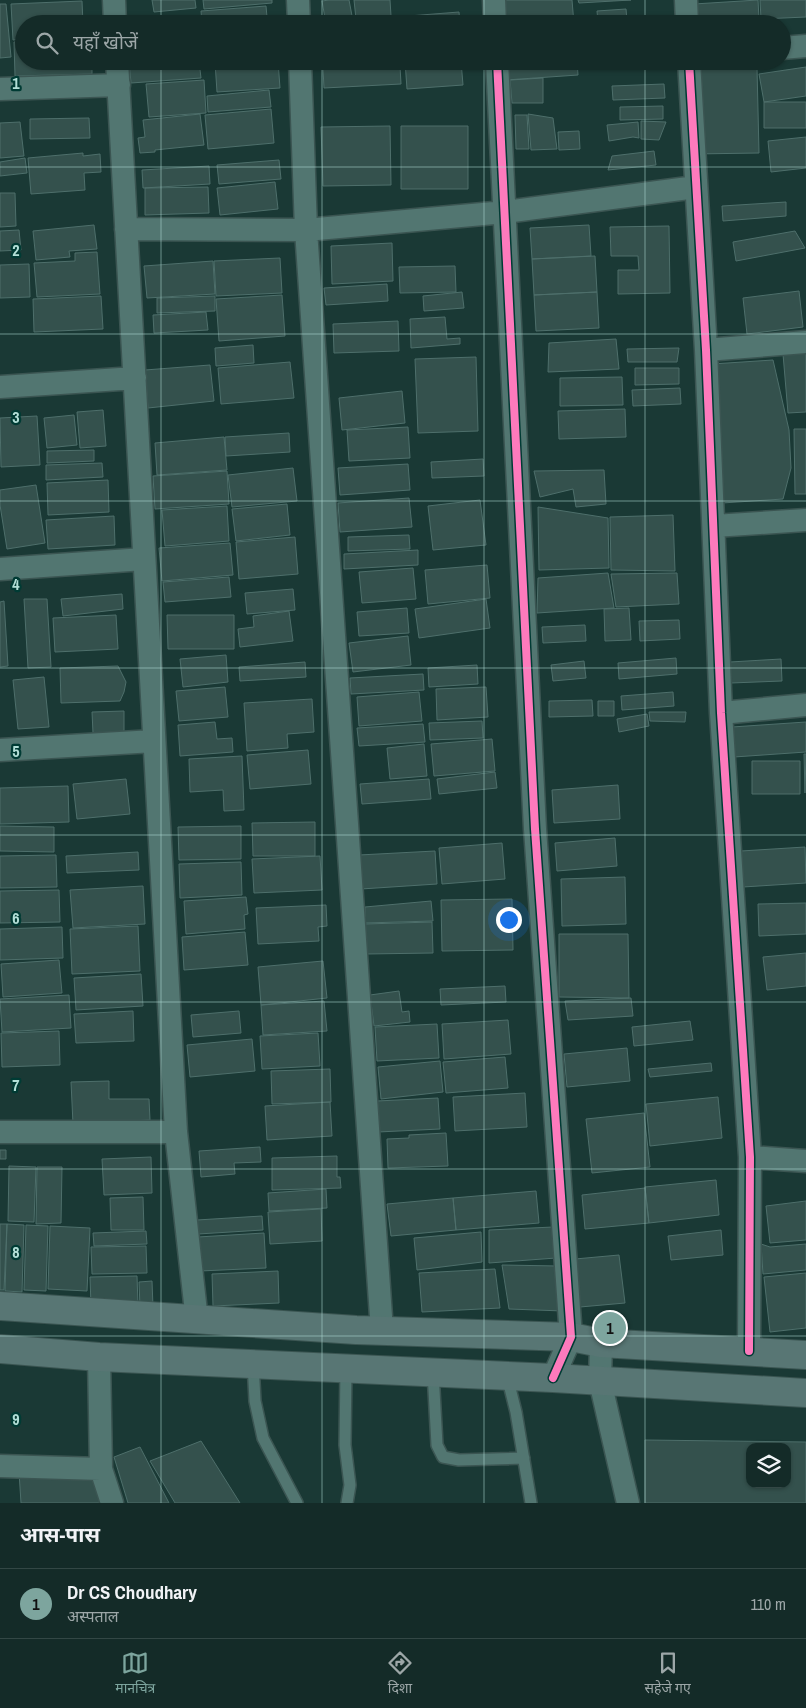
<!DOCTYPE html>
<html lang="hi">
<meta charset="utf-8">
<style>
body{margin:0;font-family:"Archivo Narrow","Noto Sans Devanagari",sans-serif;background:#213734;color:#f1f3f6}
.controls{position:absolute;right:15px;bottom:15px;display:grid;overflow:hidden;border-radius:10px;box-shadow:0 1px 4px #0004}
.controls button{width:45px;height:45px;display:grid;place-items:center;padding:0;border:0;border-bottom:1px solid #334745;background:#142b28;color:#f1f3f6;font:25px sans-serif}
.you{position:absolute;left:508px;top:919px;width:18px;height:18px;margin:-12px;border:4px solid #fff;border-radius:50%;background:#1a73e8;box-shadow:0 0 0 8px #1a73e833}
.badge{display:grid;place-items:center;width:32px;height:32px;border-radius:50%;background:#7da59e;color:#111;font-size:16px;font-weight:700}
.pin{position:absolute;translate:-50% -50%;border:2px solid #fff;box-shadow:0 1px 5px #0006}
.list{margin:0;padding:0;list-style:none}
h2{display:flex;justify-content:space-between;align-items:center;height:65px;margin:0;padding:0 20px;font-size:21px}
h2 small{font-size:16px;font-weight:400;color:#9da7a8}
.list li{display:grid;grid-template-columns:32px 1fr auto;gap:15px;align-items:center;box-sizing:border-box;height:70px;padding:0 20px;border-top:1px solid #334745}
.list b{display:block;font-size:19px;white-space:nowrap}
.list p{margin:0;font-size:16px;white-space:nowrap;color:#9da7a8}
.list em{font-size:16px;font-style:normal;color:#9da7a8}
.icon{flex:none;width:28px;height:28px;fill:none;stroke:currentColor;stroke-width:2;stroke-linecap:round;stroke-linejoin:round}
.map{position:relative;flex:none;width:806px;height:1503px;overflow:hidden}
.search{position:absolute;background:#142b28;box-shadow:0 1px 4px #0004;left:15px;right:15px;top:15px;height:55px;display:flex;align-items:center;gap:12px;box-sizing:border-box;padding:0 18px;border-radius:28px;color:#9da7a8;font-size:19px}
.sheet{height:135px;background:#142b28}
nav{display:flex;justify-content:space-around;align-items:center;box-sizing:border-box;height:70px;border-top:1px solid #334745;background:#142b28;font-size:14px;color:#9da7a8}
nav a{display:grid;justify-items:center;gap:2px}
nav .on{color:#7da59e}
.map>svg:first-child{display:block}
.building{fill:#34514d;stroke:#4e6f6b;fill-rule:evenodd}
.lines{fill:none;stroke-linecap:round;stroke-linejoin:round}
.lane-casing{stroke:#3b5552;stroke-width:14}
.street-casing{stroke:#3b5552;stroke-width:25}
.secondary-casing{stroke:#3b5552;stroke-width:30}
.lane{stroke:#527671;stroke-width:11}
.street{stroke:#527671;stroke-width:22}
.secondary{stroke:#587674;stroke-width:28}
.cycleway-casing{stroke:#003b34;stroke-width:11}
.cycleway{stroke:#fd7abc;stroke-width:8}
.grid{fill:none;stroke:#b2dfd7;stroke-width:1;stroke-opacity:0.55}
.grid-label{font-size:16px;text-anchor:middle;font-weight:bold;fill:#b2dfd7;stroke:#003b34;stroke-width:4.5;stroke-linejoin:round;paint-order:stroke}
</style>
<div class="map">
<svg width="806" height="1503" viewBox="0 0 806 1503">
<rect width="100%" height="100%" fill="#1a3935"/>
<path class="building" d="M152,0h43l1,8 -42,4z
M203,0h69v3l-68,6z
M329,0h20l4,21 -27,3 -4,-23z
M354,0h36l1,16 -35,3z
M498,0h74l2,24h-74z
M578,0h53l-52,3z
M758,0l1,19 -64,3 -1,-18z
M760,0h46v17l-45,2z
M82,1l1,23h-59v15l-11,1 -2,-36z
M0,4h6l5,53 -11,1z
M266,6l1,11 -9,1v6h-56l-1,-13z
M626,9l1,11 -29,2 -1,-11z
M459,12l1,12h-64v-7z
M14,42h10v19h68v13l-77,2z
M129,61h70l2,17 -70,5z
M229,61h49l2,27 -63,4 -2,-30z
M405,61h56l2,24 -56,4z
M504,61h73l1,14 -72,5z
M595,61h65l-65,5z
M400,66l1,18 -77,4 -1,-19z
M806,67v29l-42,6 -5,-28z
M757,68l2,85 -66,1 -2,-85z
M543,78v25h-31l-2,-23z
M204,80l2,33 -57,4 -3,-33z
M664,84l1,14 -52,2 -1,-14z
M269,90l2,17 -63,5 -1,-16z
M764,102h42v26h-42z
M663,106v13l-43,1v-13z
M271,109l3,34 -66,6 -3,-34z
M200,114l4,31 -49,5v2l-15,1 -2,-15 7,-1 -2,-17z
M528,114l25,4 4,31 -26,1z
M515,115h12l2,34h-13z
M89,118l1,20 -60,1v-20z
M641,121l25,1 -7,18 -18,-1z
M20,122l4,34 -24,2v-35z
M638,122l1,16 -6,-1 -24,4 -2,-16z
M390,126l1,59 -68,1 -2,-59z
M401,126h67v63h-67z
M579,131l1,18 -21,1 -1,-18z
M806,137v31l-35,4 -3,-31z
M654,151l2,14 -48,5 4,-14z
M83,153v3l17,-2 1,18 -17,1 1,17 -54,4 -3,-36z
M25,158l2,15 -27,3v-14z
M279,160l2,19 -62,5 -2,-19z
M209,166l1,18 -67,4 -1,-18z
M275,182l3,27 -58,6 -3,-27z
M208,187l1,26 -64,2v-27z
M0,193h15l1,33 -16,1z
M786,202v14l-63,5 -1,-15z
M94,225l3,24 -28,2 1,6 -34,3 -3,-29z
M589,225l2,31 -59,3 -2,-31z
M669,226l1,67 -52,1v-24h21l-1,-14h-27l-1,-29z
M19,230l2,20 -21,1v-20z
M795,231l10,17 -69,13 -3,-19z
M392,243l1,38 -61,3 -1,-38z
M97,252l3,42 -63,3 -3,-34 41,-2v-8z
M595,256l2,36 -63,3 -2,-36z
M280,258l2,35 -66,3 -2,-35z
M213,261l2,33 -68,4 -3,-32z
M29,264l1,33 -30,1v-33z
M455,266l1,26 -56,1 -1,-26z
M387,284l1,17 -62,4 -2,-17z
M799,291l4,36 -56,7 -4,-36z
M462,292l2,16 -40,3 -1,-15z
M597,292l2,36 -63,3 -2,-36z
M282,295l3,41 -66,5 -3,-42z
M101,296l2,33 -69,3 -1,-33z
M215,296v15l-58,2v-15z
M206,312l2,18 -54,3 -1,-18z
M445,317l2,22 13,-1v6l-49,4 -1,-29z
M398,321l1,30 -65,2 -1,-29z
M616,339l3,30 -71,3 1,-29z
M253,345l1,18 -38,3 -1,-18z
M679,348l-2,14h-49l-1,-13z
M806,352v60l-18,1 -5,-59z
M476,357l2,74 -60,2 -3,-74z
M773,360l16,70 2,38 -8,31 -61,4 -10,-139z
M290,362l4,36 -73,6 -3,-36z
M210,365l4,36 -66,7 -3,-38z
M635,368h44v16l-44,1z
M622,377l1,28 -63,1v-28z
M680,388l1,16 -48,2 -1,-16z
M402,391l3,32 -63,7 -3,-32z
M625,409l1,28 -67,2 -1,-28z
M103,410l3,36 -26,2 -3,-36z
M74,415l3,30 -30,3 -3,-30z
M37,416l3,49 -39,2 -1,-49z
M408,427l2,31 -61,3 -2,-31z
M794,429h12v65h-11z
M289,433l1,19 -64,4 -1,-19z
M224,437l3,33 -70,5 -2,-32z
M94,450v11l-47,2v-12z
M483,459l1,17 -52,2 -1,-16z
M102,463l1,14 -57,3v-15z
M408,464l2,26 -70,5 -2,-27z
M293,468l4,33 -65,6 -4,-32z
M604,470l2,34 -30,3 -3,-18 -33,8 -6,-26z
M227,471l2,33 -74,5 -2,-33z
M108,480l1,32 -61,3 -1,-32z
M36,485l9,58 -38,6 -7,-44v-15z
M409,498l3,29 -72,5 -2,-29z
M480,500l6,45 -53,5 -5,-44z
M287,504l3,31 -54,6 -4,-32z
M227,506l2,35 -64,5 -3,-36z
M538,507l70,11 1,50 -70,2z
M673,515l2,56 -64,-1 -1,-53z
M114,516l1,29 -67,4 -2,-29z
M409,535l1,14 -62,2v-14z
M295,537l3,37 -59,5 -3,-37z
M230,543l3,32 -71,6 -3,-33z
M418,550v15l-74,4v-15z
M487,565l3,33 -62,6 -3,-34z
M413,568l3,31 -54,4 -3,-31z
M608,573l6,35 -77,5 1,-35z
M677,573l2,31 -63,3 -5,-33z
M229,577l2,20 -66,5 -2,-20z
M293,589l2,21 -48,4 -2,-21z
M122,594l1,15 -60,7 -2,-17z
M24,599h23l4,68 -23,1z
M486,599l4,29 -71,10 -4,-29z
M4,601l4,65 -8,1v-65z
M407,608l2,25 -50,3 -2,-24z
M629,608l2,32 -26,1 -1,-32z
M289,611l4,30 -53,6 -2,-18 16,-2 -1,-11z
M116,615l2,34 -63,3 -2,-34z
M167,615h67v34h-66z
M679,620l1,19 -40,2 -1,-20z
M585,625l1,16 -43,2 -1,-16z
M408,636l3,29 -58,7 -4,-29z
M226,655l2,27 -45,5 -3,-28z
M676,658l1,16 -58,5 -1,-16z
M781,659l1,22 -51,2 -1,-21z
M584,661l2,17 -33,3 -2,-16z
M305,662l1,15 -66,4 -1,-14z
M477,665l1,19 -49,3 -1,-19z
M118,666l8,16 -2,10 -4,9 -59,2 -1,-35z
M423,674l1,16 -73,4 -1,-16z
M44,677l5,50 -31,2 -5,-49z
M225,687l3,30 -49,4 -3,-30z
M486,687l2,30 -51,3 -1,-31z
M419,692l3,29 -63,5 -2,-29z
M673,692l1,14 -52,4 -1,-14z
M312,699l2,33 -27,2 1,14 -41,3 -3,-48z
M592,700l1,16 -44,1v-16z
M598,701h16v15h-16z
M124,711v21l-31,1 -1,-21z
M649,712h37l-1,10 -35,-1z
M647,714l2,12 -30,6 -2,-13z
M482,721l1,17 -53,2 -1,-17z
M215,722l2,17 15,-1 1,14 -53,4 -2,-31z
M806,722v30l-72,5 -2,-30z
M423,724l2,18 -66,4 -2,-18z
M492,739l3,32 -61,5 -3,-32z
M424,744l3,32 -37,3 -3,-31z
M308,750l3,34 -61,5 -3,-34z
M804,754h2l-1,39z
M242,756l2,54 -20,1 -1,-21 -33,2 -1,-33z
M752,761h48v33h-48z
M495,772l2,16 -58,6 -2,-15z
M126,779l4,35 -53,5 -4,-35z
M429,779l2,20 -69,5 -2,-20z
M618,785l2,34 -66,4 -2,-33z
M68,786l1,36 -69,2v-36z
M315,822v34h-62l-1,-33z
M0,826l54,1v25l-54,-1z
M241,826v33l-62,1 -1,-33z
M615,838l2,28 -60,5 -2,-28z
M502,843l3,36 -63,5 -3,-36z
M805,847l1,36 -63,4 -2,-36z
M435,851l2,33 -76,5 -2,-34z
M138,852l1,18 -72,3 -1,-17z
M56,855l1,32 -57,1v-32z
M320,856l2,34 -68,3 -2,-34z
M241,862l1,33 -62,3 -1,-34z
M625,877l1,47 -64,2 -1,-47z
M143,886l2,38 -72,4 -3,-38z
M59,890l1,32 -60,1v-32z
M246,897l2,17 -4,1 1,14 -59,5 -2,-33z
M512,899l1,51 -71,1 -1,-51z
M431,901l2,20 -68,2v-16z
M806,903v31l-47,2 -1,-32z
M326,905l1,21 -9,1 1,14 -61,3 -2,-36z
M432,922l1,31 -67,1 -1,-30z
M138,926l2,45 -68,3 -2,-45z
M62,927l1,31 -63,2v-31z
M245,932l3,33 -64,5 -2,-33z
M559,934h69l1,64 -70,-1z
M806,953v33l-39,4 -4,-33z
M59,960l3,33 -59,4 -2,-33z
M323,961l4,37 -66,7 -3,-38z
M141,974l2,32 -67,4 -2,-32z
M505,986l1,16 -65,3 -1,-16z
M399,991l3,21 7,-1 1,11 -36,4 -4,-31z
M69,995l2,33 -69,4 -2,-33z
M631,998l2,18 -65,4 -3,-19z
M324,1001l3,30 -64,4 -2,-30z
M133,1011l1,30 -58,2 -2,-29z
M239,1011l2,22 -48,4 -2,-22z
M508,1020l3,34 -67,5 -2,-35z
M690,1021l3,19 -59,6 -2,-19z
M437,1024l2,34 -62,3 -2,-34z
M59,1031l1,34 -58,2 -1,-34z
M318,1033l2,33 -58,3 -2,-33z
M252,1039l3,32 -65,6 -3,-32z
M627,1048l3,33 -63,6 -3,-33z
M505,1057l3,31 -62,5 -3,-31z
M440,1061l3,31 -62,7 -3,-32z
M711,1063l1,8 -62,6 -2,-8z
M330,1069l1,33 -59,2 -1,-33z
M109,1081v18h40l1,21 -77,4 -2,-42z
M525,1093l2,34 -72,4 -2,-34z
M718,1097l4,41 -72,8 -4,-42z
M438,1098l2,31 -62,3 -1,-31z
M330,1102l2,34 -65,4 -2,-34z
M644,1113l6,54 -58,6 -6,-54z
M446,1133l2,33 -60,2 -1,-29 22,-1v-3z
M260,1147l1,15 -27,1 1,11 -34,3 -2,-26z
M0,1150h6v9h-6z
M337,1156v21h3l1,11 -69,2v-32z
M151,1157l1,36 -48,2 -2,-36z
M9,1166l27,1 -2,55 -26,-1z
M37,1167h25l-1,56 -25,1z
M716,1180l3,35 -70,8 -4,-36z
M645,1188l4,35 -64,6 -3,-34z
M326,1189l1,19 -58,3 -1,-18z
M536,1191l3,32 -83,7 -3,-32z
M143,1197l1,33h-33l-1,-32z
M453,1198l3,32 -65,6 -4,-32z
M806,1201v39l-36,3 -4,-37z
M321,1209l1,32 -52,3 -2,-32z
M262,1216l1,14 -65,4 -1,-14z
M0,1224h7l-3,66h-4z
M7,1224l17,1 -2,67 -17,-1z
M26,1225l22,1 -2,65 -22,-1z
M50,1226l40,2 -3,63 -39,-2z
M553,1227l3,31 -67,5v-33z
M721,1230l2,25 -52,5 -3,-24z
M146,1231l1,13 -53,2 -1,-13z
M481,1232l1,30 -65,8 -3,-32z
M264,1233l2,35 -66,3 -2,-34z
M761,1244l9,3 36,-3v26l-43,4z
M146,1246l1,27 -55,1 -1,-27z
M619,1255l6,48 -45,4 -5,-48z
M502,1265l56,1 5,45 -54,-2z
M495,1269l5,39 -78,4 -3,-39z
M278,1271l1,32 -66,3 -1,-32z
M806,1273v55l-36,4 -6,-55z
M137,1276l1,29 -47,1 -1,-29z
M152,1281l1,26h-13l-1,-25z
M645,1440l161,2v61h-161zM750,1447h37v37h-37z
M201,1441l39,62h-65l-25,-42z
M140,1447l29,56h-41l-14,-46z
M19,1472l78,2 3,29h-79z"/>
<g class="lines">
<defs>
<path id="lane" d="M253,1363l2,38 8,37 34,65
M346,1368l-1,77 5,40 -3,18
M433,1372l4,73 6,12 16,3 65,-2
M507,1376l9,36 15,91"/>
<path id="street" d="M114,0l1,24
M298,0l1,24
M494,0l1,24
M686,0l1,24
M782,48l24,-2
M117,61l59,1071 21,189
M300,61l6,169 76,1101
M497,61l38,768 36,508 -18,41
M689,61l17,289 15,363 29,444 -1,194
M0,89l119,-4
M126,229l180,1 199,-18 191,-25
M706,350l100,-8
M0,387l135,-9
M714,526l92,-6
M0,569l144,-10
M721,713l85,-8
M0,750l154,-9
M0,1132h176
M750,1157l56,4
M601,1343l-1,38 28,122
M99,1357l2,112 11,34
M0,1466l101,3"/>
<path id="secondary" d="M0,1306l356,24 215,7 30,6 205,12
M0,1349l99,8 454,21 253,15"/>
</defs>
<use href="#lane" class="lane-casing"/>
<use href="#street" class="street-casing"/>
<use href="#secondary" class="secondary-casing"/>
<use href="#lane" class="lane"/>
<use href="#street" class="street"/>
<use href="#secondary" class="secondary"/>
<defs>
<path id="cycleway" d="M497,61l38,768 36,508 -18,41
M689,61l17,289 15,363 29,444 -1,194"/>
</defs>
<use href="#cycleway" class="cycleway-casing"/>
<use href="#cycleway" class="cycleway"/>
</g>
<path class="grid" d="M161,0v24M322,0v24M484,0v24M645,0v24M161,61v1442M322,61v1442M484,61v1442M645,61v1442M0,167h806M0,334h806M0,501h806M0,668h806M0,835h806M0,1002h806M0,1169h806M0,1336h806"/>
<g class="grid-label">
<text x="16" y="89">1</text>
<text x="16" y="256">2</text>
<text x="16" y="423">3</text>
<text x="16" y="590">4</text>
<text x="16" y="757">5</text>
<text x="16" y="924">6</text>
<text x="16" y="1091">7</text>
<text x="16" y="1258">8</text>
<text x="16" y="1425">9</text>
</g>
</svg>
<div class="controls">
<button><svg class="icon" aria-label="layers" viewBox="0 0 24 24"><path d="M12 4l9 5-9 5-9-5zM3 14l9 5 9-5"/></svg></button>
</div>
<div class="you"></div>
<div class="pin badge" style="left:610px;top:1328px">1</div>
<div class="search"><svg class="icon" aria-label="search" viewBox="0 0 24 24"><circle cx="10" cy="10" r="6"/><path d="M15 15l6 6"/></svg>यहाँ खोजें</div>
</div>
<section class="sheet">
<h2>आस-पास<small></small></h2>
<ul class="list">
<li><span class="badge">1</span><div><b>Dr CS Choudhary</b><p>अस्पताल</p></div><em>110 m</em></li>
</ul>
</section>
<nav>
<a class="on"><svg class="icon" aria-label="map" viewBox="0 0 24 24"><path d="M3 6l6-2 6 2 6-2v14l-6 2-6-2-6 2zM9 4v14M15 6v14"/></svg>मानचित्र</a>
<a><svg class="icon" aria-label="directions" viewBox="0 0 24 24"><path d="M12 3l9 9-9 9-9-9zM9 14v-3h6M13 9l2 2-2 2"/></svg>दिशा</a>
<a><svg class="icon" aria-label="saved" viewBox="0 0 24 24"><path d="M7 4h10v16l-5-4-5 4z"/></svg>सहेजे गए</a>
</nav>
